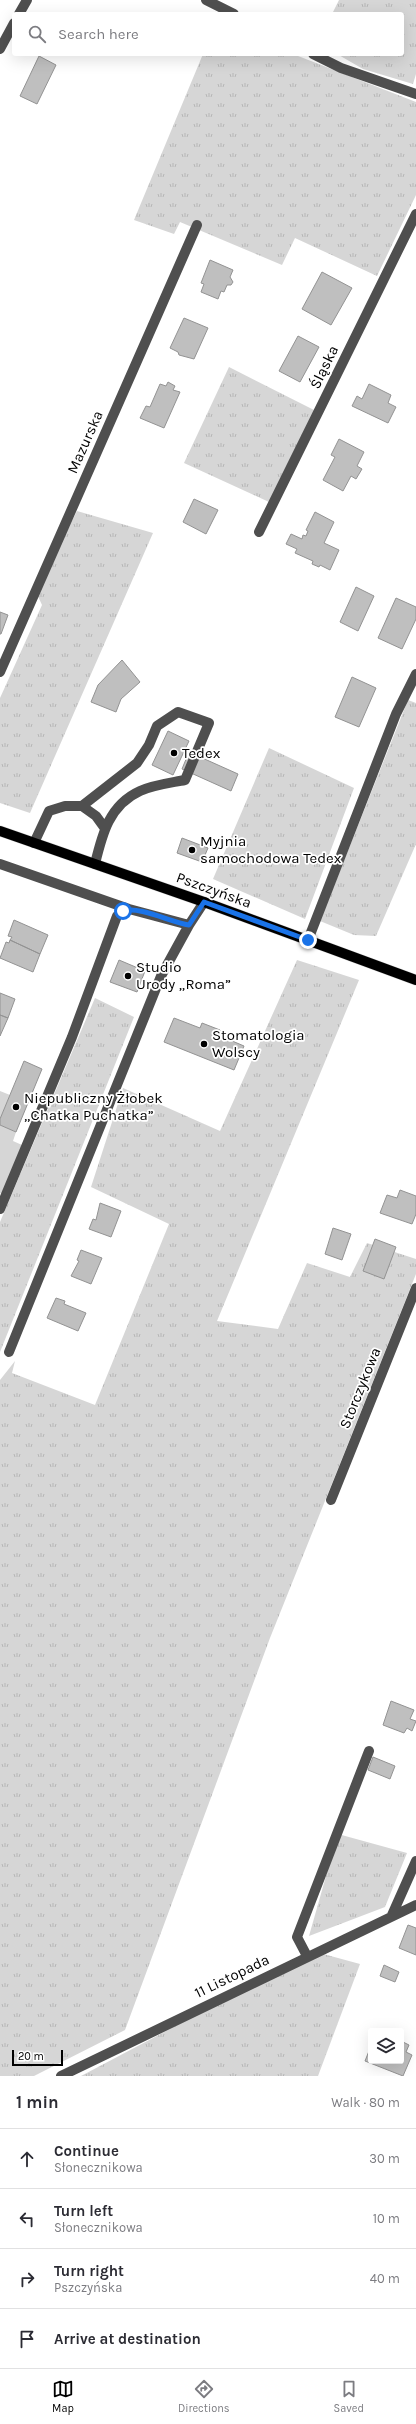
<!DOCTYPE html>
<meta charset="utf-8">
<style>
body{margin:0;font-family:Karla,sans-serif;background:#f7f7f7;color:#2b2b33}
.controls{position:absolute;right:12px;bottom:12px;display:grid;overflow:hidden;border-radius:4px;box-shadow:0 4px 16px #0002}
.controls button{width:36px;height:36px;display:grid;place-items:center;padding:0;border:0;border-bottom:1px solid #e1e1e2;background:#fff;color:#2b2b33;font:20px sans-serif}
.scale{position:absolute;left:12px;bottom:10px;width:51px;box-sizing:border-box;padding-left:4px;border:2px solid #000;border-top:0;font-size:11px;line-height:14px;white-space:nowrap;color:#000;-webkit-text-stroke:3px #fff;paint-order:stroke}
.stop{position:absolute;width:12px;height:12px;margin:-9px;border:3px solid #1a73e8;border-radius:50%;background:#fff}
.stop.end{background:#1a73e8;border-color:#fff;box-shadow:0 1px 4px #0008}
.list{margin:0;padding:0;list-style:none}
h2{display:flex;justify-content:space-between;align-items:center;height:52px;margin:0;padding:0 16px;font-size:17px}
h2 small{font-size:13px;font-weight:400;color:#7c7c81}
.list li{display:grid;grid-template-columns:26px 1fr auto;gap:12px;align-items:center;box-sizing:border-box;height:60px;padding:0 16px;border-top:1px solid #e1e1e2}
.list b{display:block;font-size:15px;white-space:nowrap}
.list p{margin:0;font-size:13px;white-space:nowrap;color:#7c7c81}
.list em{font-size:13px;font-style:normal;color:#7c7c81}
.icon{flex:none;width:22px;height:22px;fill:none;stroke:currentColor;stroke-width:2;stroke-linecap:round;stroke-linejoin:round}
.map{position:relative;flex:none;width:416px;height:2076px;overflow:hidden}
.search{position:absolute;background:#fff;box-shadow:0 4px 16px #0002;left:12px;right:12px;top:12px;height:44px;display:flex;align-items:center;gap:10px;box-sizing:border-box;padding:0 14px;border-radius:4px;color:#7c7c81;font-size:15px}
.sheet{height:292px;background:#fff}
nav{display:flex;justify-content:space-around;align-items:center;box-sizing:border-box;height:56px;border-top:1px solid #e1e1e2;background:#fff;font-size:11px;color:#7c7c81}
nav a{display:grid;justify-items:center;gap:2px}
nav .on{color:#000}
.map>svg:first-child{display:block}
.grass{fill:url(#grass-tufts)}
.park{fill:#d6d6d6}
.building{fill:#bfbfbf;stroke:#939393}
.lines{fill:none;stroke-linecap:round;stroke-linejoin:round}
.major-casing{stroke:#dbdbdb;stroke-width:11}
.minor{stroke:#4f4f4f;stroke-width:10}
.major{stroke:#000;stroke-width:10}
.route{stroke:#1a73e8;stroke-width:5}
.poi-dot{fill:#000;stroke:#fff;stroke-width:1.5}
.labels{text-anchor:middle;dominant-baseline:central;stroke-width:3.5;stroke-linejoin:round;paint-order:stroke}
.street-label{font-size:15px;fill:#000;stroke:#fff}
.poi-label{font-size:15px;fill:#000;stroke:#fff;text-anchor:start}
</style>
<div class="map">
<svg width="416" height="2076" viewBox="0 0 416 2076">
<defs>
<pattern id="grass-tufts" width="24" height="20" patternUnits="userSpaceOnUse"><rect width="24" height="20" fill="#d6d6d6"/><path d="M3 7l-1-3M5 7V3M7 7l1-3M15 17l-1-3M17 17v-4M19 17l1-3" fill="none" stroke="#b6b6b6"/></pattern>
</defs>
<rect width="100%" height="100%" fill="#fff"/>
<path class="grass" d="M339,0h77v74l-3,10 -50,-15 -26,-15h65v-40h-70z
M203,54h90l123,48v93l-39,81 -82,-38 -13,27 -102,-43 -6,12 -40,-14z
M229,367l85,43 -45,92 -85,-39z
M77,511l76,22 -123,280 -30,-10v-105l42,-93 -6,-13z
M408,700l8,3v141l-40,92 -22,-1 -34,-14z
M269,748l85,40 -49,131 -92,-40z
M297,960l62,20 -142,341 61,8 29,-66 43,14 17,-34 49,16v15l-146,364 -145,392 -91,46h-34v-696l15,-19 -3,12 83,32 74,-181 -78,-37 32,-99 97,43z
M95,998l39,19 -134,335v-130z
M338,1834l69,19 -22,54 -76,29z
M316,1952l44,12 -42,112h-237z"/>
<path class="park" d="M0,1091l10,4 -10,24z
M0,1125l16,7 -3,9 9,4 -20,49 -2,-1z"/>
<path class="building" d="M39,56l17,9 -19,39 -17,-8z
M210,260l23,10 -3,7 3,5 -2,3h-4l-3,7 -3,-1 -3,8 -17,-7 3,-8 -3,-1z
M322,272l30,16 -21,37 -29,-16z
M184,318l24,10 -14,31 -15,-4 -1,-3 -8,-4z
M298,336l21,11 -19,35 -21,-11z
M168,382l7,4 -2,4 7,2 -16,36 -24,-10 6,-12 4,1 10,-23 6,2z
M369,384l22,11 -3,8 8,4 -8,16 -36,-17 5,-10 5,3z
M339,439l25,13 -7,14 5,3 -6,10 -5,-3 -8,15 -20,-11 12,-23 -4,-2z
M194,499l24,11 -12,24 -23,-12z
M315,512l19,10 -10,21 15,7 -9,20 -10,-5 -1,2 -7,-3 1,-3 -18,-8 2,-4 -11,-5 5,-10 11,5 1,-4 3,1 2,-5 -2,-1z
M356,587l18,9 -16,35 -18,-9z
M396,598l20,9v12l-14,30 -24,-11z
M0,612l8,3 -7,19h-1z
M122,660l18,22 -19,17 -5,13 -25,-10 7,-17z
M352,677l24,11 -17,39 -24,-10z
M168,731l21,10 -16,34 -21,-10z
M189,752l49,22 -7,17 -49,-22z
M182,838l26,10 -6,14 -25,-9z
M14,920l34,15 -8,19 -30,-14 2,-3 -4,-1z
M10,940l30,14 -7,18 -33,-14 6,-16 3,1z
M119,960l26,11 -8,21 -27,-10z
M0,993l15,6 -7,19 -8,-3z
M0,1015l8,3 -8,18z
M174,1018l26,10 2,-5 18,7 -2,5 26,11 -10,24 -70,-28z
M24,1061l18,8 -26,63 -16,-7v-6z
M400,1190l16,6v18l-4,10 -32,-11 7,-18 10,3z
M100,1203l21,8 -10,26 -22,-8 4,-10 3,1z
M333,1228l18,6 -9,26 -17,-6z
M375,1239l21,8 -12,32 -21,-8z
M81,1250l21,8 -11,26 -20,-8 8,-15 -2,-1z
M56,1298l9,3 -1,3 22,9 -8,18 -31,-13z
M391,1701l23,9 -4,9 6,2 -4,10 -5,-3 -3,5 -21,-8z
M373,1757l22,9 -5,13 -22,-9z
M408,1925l8,3v27l-17,-7z
M384,1965l15,7 -4,10 -15,-6z
M401,2041l8,4 -3,7 6,3 -9,21 -38,-15 6,-15v15h30z"/>
<g class="lines">
<defs>
<path id="major" d="M0,831l204,71 212,78"/>
</defs>
<use href="#major" class="major-casing"/>
<path class="minor" d="M206,0l28,14
M19,14l8,-14
M0,49l14,-26
M313,54l28,14 75,26
M259,532l157,-318
M0,672l197,-447
M82,806l14,10 8,11
M34,843l15,-32 16,-5h17l55,-43 12,-18 8,-19 21,-14 31,11 -24,57c-15,3 -32,5 -45,11 -31,14 -38,44 -45,73
M0,864l129,45 60,16 15,-23
M308,940l88,-226 20,-40
M0,1209l72,-172 45,-121 12,-7
M9,1352l152,-376 28,-51
M331,1500l85,-212
M392,1915l24,-54
M307,1956l-10,-19 72,-186
M61,2076l355,-171"/>
<use href="#major" class="major"/>
</g>
<g class="lines">
<path class="route" d="M123,911c17,-5 47,11 66,14l15,-23 104,38"/>
</g>
<g class="poi-dot">
<circle cx="174" cy="753" r="4"/>
<circle cx="192" cy="850" r="4"/>
<circle cx="128" cy="976" r="4"/>
<circle cx="204" cy="1044" r="4"/>
<circle cx="16" cy="1107" r="4"/>
</g>
<g class="labels">
<g class="street-label">
<text transform="translate(324 367) rotate(-64)">Śląska</text>
<text transform="translate(85 442) rotate(-66)">Mazurska</text>
<text transform="translate(214 890) rotate(20)">Pszczyńska</text>
<text transform="translate(360 1388) rotate(-68)">Storczykowa</text>
<text transform="translate(232 1976) rotate(-26)">11 Listopada</text>
</g>
<g class="poi-label">
<text x="182" y="753">Tedex</text>
<text x="200" y="841">Myjnia<tspan x="200" dy="17">samochodowa Tedex</tspan></text>
<text x="136" y="967">Studio<tspan x="136" dy="17">Urody „Roma”</tspan></text>
<text x="212" y="1035">Stomatologia<tspan x="212" dy="17">Wolscy</tspan></text>
<text x="24" y="1098">Niepubliczny Żłobek<tspan x="24" dy="17">„Chatka Puchatka”</tspan></text>
</g>
</g>
</svg>
<div class="controls">
<button><svg class="icon" aria-label="layers" viewBox="0 0 24 24"><path d="M12 4l9 5-9 5-9-5zM3 14l9 5 9-5"/></svg></button>
</div>
<div class="scale">20 m</div>
<div class="stop" style="left:123px;top:911px"></div>
<div class="stop end" style="left:308px;top:940px"></div>
<div class="search"><svg class="icon" aria-label="search" viewBox="0 0 24 24"><circle cx="10" cy="10" r="6"/><path d="M15 15l6 6"/></svg>Search here</div>
</div>
<section class="sheet">
<h2>1 min<small>Walk · 80 m</small></h2>
<ul class="list">
<li><svg class="icon" aria-label="ahead" viewBox="0 0 24 24"><path d="M12 20V5M6 11l6-6 6 6"/></svg><div><b>Continue</b><p>Słonecznikowa</p></div><em>30 m</em></li>
<li><svg class="icon" aria-label="left" viewBox="0 0 24 24"><path d="M17 20v-9H6M10 6l-5 5 5 5"/></svg><div><b>Turn left</b><p>Słonecznikowa</p></div><em>10 m</em></li>
<li><svg class="icon" aria-label="right" viewBox="0 0 24 24"><path d="M7 20v-9h11M14 6l5 5-5 5"/></svg><div><b>Turn right</b><p>Pszczyńska</p></div><em>40 m</em></li>
<li><svg class="icon" aria-label="arrive" viewBox="0 0 24 24"><path d="M6 21V4h12l-3 4 3 4H6"/></svg><div><b>Arrive at destination</b></div></li>
</ul>
</section>
<nav>
<a class="on"><svg class="icon" aria-label="map" viewBox="0 0 24 24"><path d="M3 6l6-2 6 2 6-2v14l-6 2-6-2-6 2zM9 4v14M15 6v14"/></svg>Map</a>
<a><svg class="icon" aria-label="directions" viewBox="0 0 24 24"><path d="M12 3l9 9-9 9-9-9zM9 14v-3h6M13 9l2 2-2 2"/></svg>Directions</a>
<a><svg class="icon" aria-label="saved" viewBox="0 0 24 24"><path d="M7 4h10v16l-5-4-5 4z"/></svg>Saved</a>
</nav>
